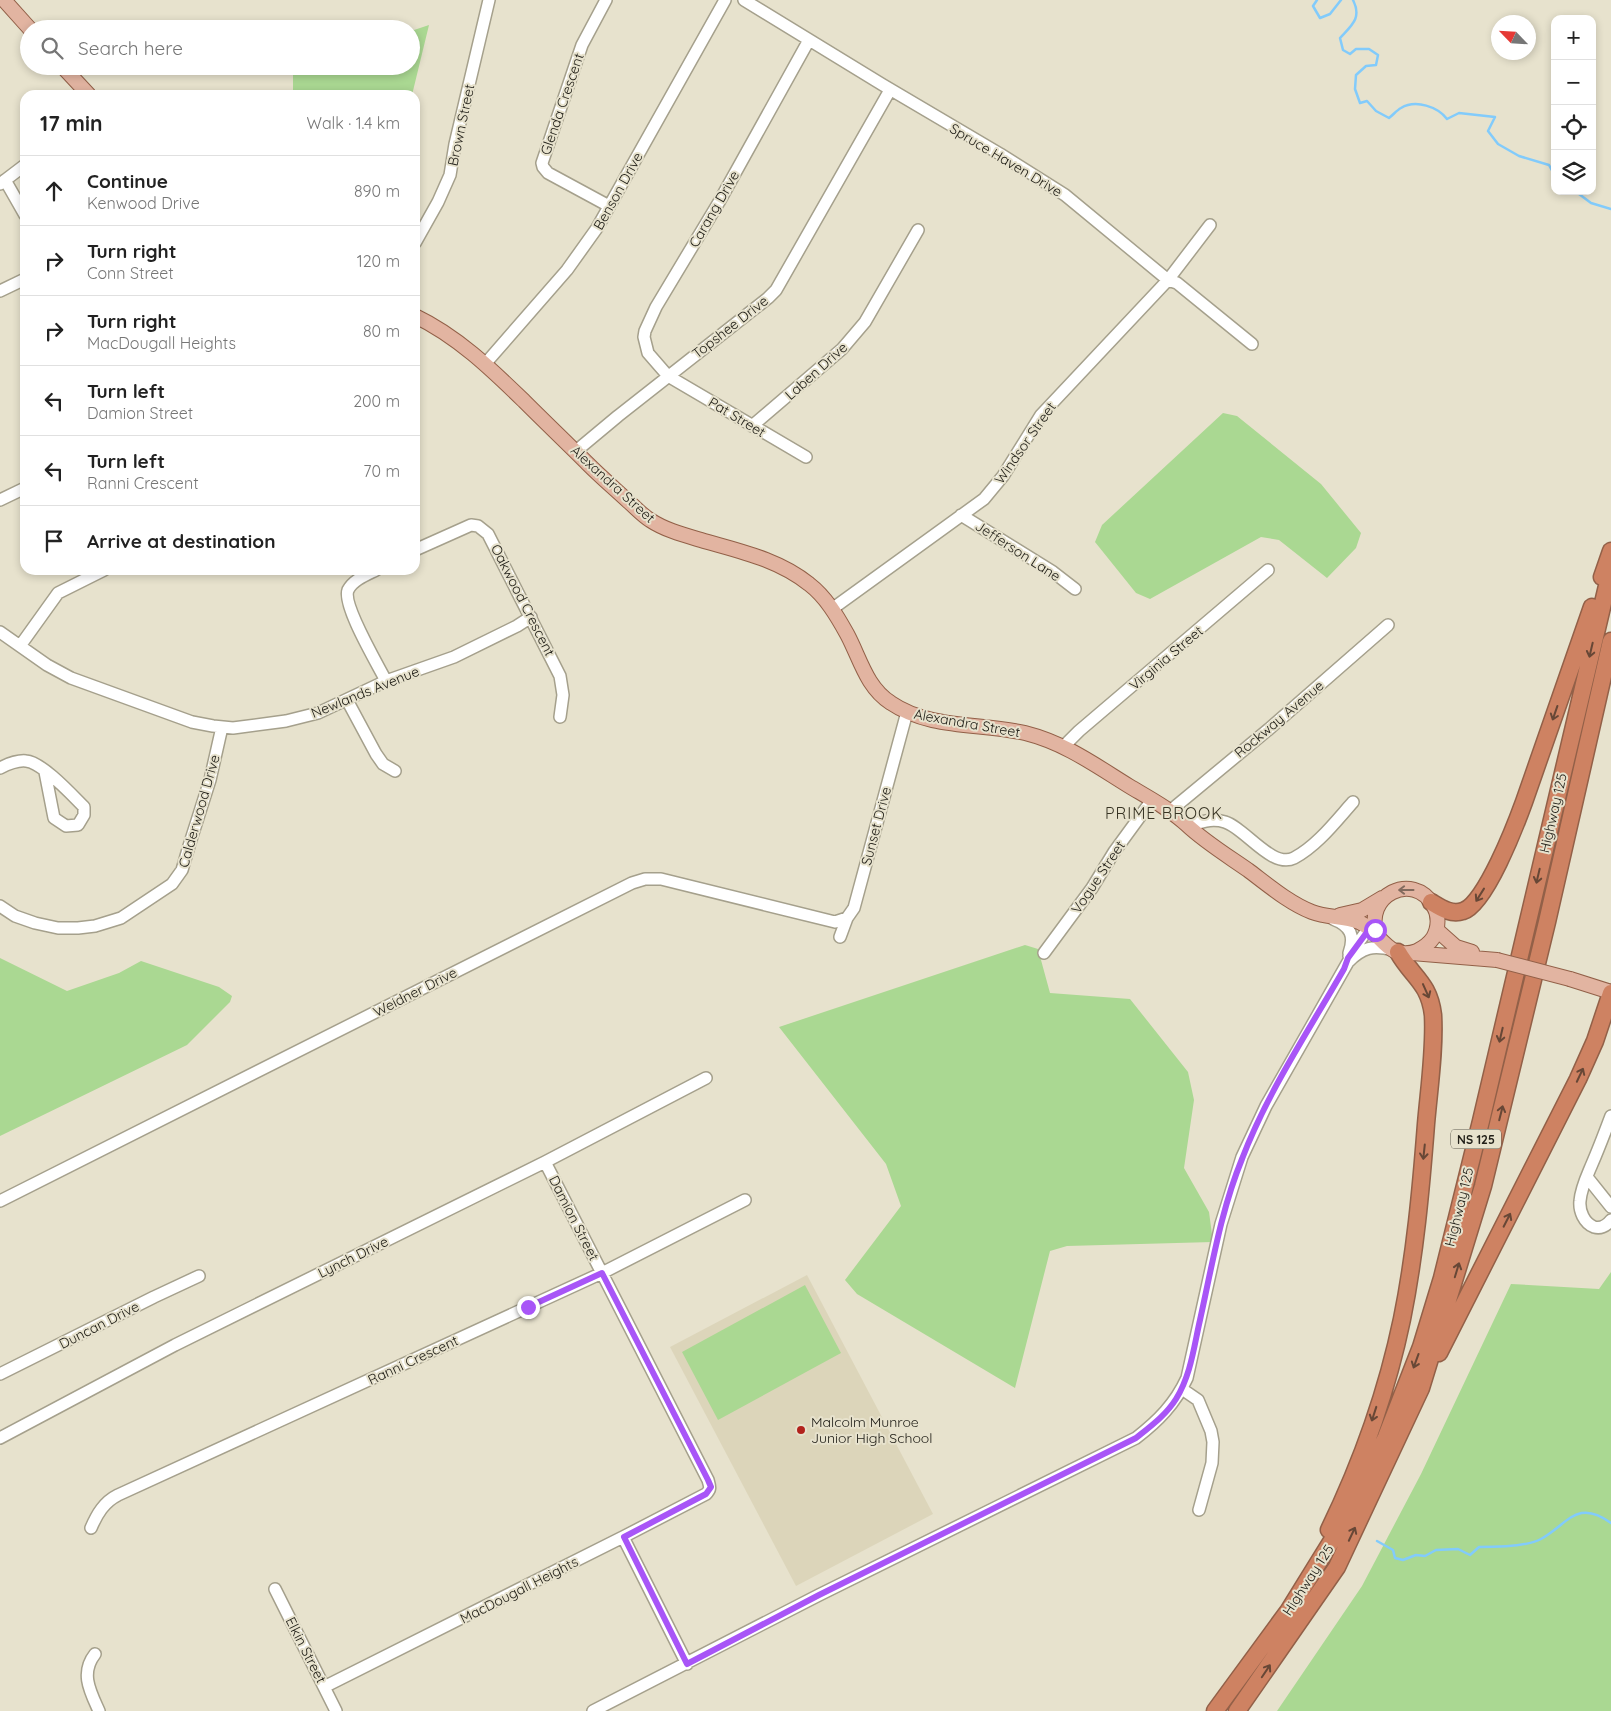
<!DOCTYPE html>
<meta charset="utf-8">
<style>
body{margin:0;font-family:Quicksand,sans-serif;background:#f6f6f6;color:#222}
.controls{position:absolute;right:15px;top:15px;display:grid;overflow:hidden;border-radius:10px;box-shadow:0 2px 8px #0003}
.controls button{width:45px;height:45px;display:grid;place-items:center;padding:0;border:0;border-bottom:1px solid #e0e0e0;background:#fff;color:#222;font:25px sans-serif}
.compass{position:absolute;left:1491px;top:15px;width:45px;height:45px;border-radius:50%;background:#fff;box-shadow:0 2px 8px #0003;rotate:295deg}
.stop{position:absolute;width:15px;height:15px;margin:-11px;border:4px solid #a855f7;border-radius:50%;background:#fff}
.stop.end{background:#a855f7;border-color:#fff;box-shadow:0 1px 5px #0008}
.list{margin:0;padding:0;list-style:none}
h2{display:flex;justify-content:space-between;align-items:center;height:65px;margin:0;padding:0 20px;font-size:21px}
h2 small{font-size:16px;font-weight:400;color:#767676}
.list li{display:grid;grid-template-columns:32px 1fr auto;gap:15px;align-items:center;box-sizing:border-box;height:70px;padding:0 20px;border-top:1px solid #e0e0e0}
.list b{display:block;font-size:19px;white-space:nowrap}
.list p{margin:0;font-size:16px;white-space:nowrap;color:#767676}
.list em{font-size:16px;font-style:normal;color:#767676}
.icon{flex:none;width:28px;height:28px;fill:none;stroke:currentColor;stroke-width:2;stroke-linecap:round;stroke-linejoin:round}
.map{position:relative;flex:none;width:1611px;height:1711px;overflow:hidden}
.search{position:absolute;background:#fff;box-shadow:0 2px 8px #0003;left:20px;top:20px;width:400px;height:55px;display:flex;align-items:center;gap:12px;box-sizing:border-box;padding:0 18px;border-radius:28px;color:#767676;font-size:19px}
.panel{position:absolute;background:#fff;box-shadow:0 2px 8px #0003;left:20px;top:90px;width:400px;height:485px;border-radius:15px}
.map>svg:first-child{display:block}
.built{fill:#dcd5ba}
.green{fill:#aad892}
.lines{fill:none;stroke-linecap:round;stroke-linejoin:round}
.stream{stroke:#82cbfb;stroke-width:2.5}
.minor-casing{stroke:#a5a08c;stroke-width:14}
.major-casing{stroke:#926048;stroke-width:16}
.highway-casing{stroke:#926048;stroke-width:19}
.minor{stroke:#fff;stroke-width:11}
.major{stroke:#e2b4a1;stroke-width:14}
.highway{stroke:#ce8262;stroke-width:16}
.major-bridge-casing{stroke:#926048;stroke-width:16;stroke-linecap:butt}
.major-bridge{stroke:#e2b4a1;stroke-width:14}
.oneway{stroke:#674736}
.oneway2{stroke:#826a5d}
.route{stroke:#a855f7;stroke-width:6}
.poi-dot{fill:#b2221b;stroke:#e7e2cd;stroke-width:2}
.labels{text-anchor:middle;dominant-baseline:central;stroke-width:4;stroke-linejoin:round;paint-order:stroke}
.shield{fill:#e7e2cd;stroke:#5d5a4f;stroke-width:1}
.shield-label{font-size:12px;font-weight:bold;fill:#222019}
.street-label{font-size:14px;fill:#222019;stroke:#e7e2cd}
.poi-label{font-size:14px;fill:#222019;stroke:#e7e2cd;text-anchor:start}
.quarter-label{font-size:16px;letter-spacing:1px;fill:#383424;stroke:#e7e2cd}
</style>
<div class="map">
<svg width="1611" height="1711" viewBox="0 0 1611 1711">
<rect width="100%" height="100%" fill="#e7e2cd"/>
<path class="built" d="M807,1275l126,239 -137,72 -126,-239z"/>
<path class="green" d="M429,25l-17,70h-119v-29h118v-35z
M1223,413l14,3 84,68 40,49 -5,15 -29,30 -48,-38 -18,-3 -111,62 -14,-6 -41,-51 7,-17z
M1025,945l13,4 12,44 80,6 58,73 6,28 -10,68 25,44 4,30 -146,4 -17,5 -35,137 -158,-94 -12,-14 56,-74 -15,-42 -107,-137z
M0,958l67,33 52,-18 22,-12 78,26 13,9 -2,6 -43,43 -187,91z
M1611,1272v439h-334l85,-125 59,-112 90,-190 88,5z
M805,1285l36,68 -123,67 -36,-68z"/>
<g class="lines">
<path class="stream" d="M1317,0l-4,6 7,12 10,-4 11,-14
M1353,0c9,18 -1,25 -13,38l3,12 7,4 6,-5h13l9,6 -2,10 -10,1 -10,9 -1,14 5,14 7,-2 9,10 13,7c4,-3 8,-8 12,-10 15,-9 37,-1 46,11l12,-6 36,4 -7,14 10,13 21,12 30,9 6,11
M1575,191l16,12 20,6
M1377,1541l16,9 2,8 8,2 13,-5 9,1 11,-6 22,-1 12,6 9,-8c16,0 48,0 62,-8 27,-15 36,-41 70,-16"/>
<defs>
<path id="minor" d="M606,0l-24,45 -40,118 1,4 5,6 61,33
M744,0l139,85 117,69 65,41 103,85 9,3 75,61
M5,180l20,35
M0,184l25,-19
M415,243l23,-41 12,-27 5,-31 34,-144
M0,291l25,-12
M485,364l82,-94 30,-42 128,-228
M752,426l90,-77 23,-27 53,-92
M576,451l42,-35 150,-118 8,-8 114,-200
M806,457l-138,-81 -20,-23 -4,-16 1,-6 11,-24 63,-105 90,-162
M0,500l25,-12
M961,515l92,57 22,17
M415,550l56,-25 7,1 10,8 72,142 3,19 -3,22
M376,570c-10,5 -23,10 -28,20 -6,15 30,75 38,91
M832,609l152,-110 19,-23 38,-61 127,-135 42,-55
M0,632l47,33 24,13 121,44 21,4 20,2 53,-7 32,-8 68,-32 68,-24 63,-31 14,-9
M20,646l38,-53 46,-23
M347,700l29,54 7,10 12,7
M1064,746l15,-15 189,-161
M0,768c8,-4 17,-8 26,-7 16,1 46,34 58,46v8l-6,10 -12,1 -12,-8 -9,-46
M1170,811l99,-82 119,-104
M1188,826c12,-4 24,-8 37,-4 20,6 47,47 69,36 23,-12 42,-37 59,-56
M0,906l15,10 20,7 23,5h20l17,-2 26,-8 51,-34 10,-14 7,-24 21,-66 12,-53
M1333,919c18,7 22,17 16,34
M840,937l7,-19 7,-10 53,-196
M1044,953l48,-65 22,-36 38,-52
M1349,956l24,-34
M1611,1116c-6,16 -12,32 -19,48 -5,12 -11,24 -12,37 -1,10 4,22 14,26 7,2 13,-2 17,-7
M1587,1177l24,30
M0,1201l632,-318 13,-4h16l174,43 12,-4
M0,1374l154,-77 45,-21
M1182,1389l16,11 13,31 2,11 -1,21 -13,47
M0,1438l175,-93 370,-183 161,-84
M91,1528c6,-14 13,-26 27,-33l484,-222 143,-73
M623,1537l64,127
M275,1589l61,122
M95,1654c-15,19 -5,37 4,57
M324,1687l299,-150 83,-43c5,-5 4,-7 2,-14l-163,-318
M593,1711l226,-116 317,-157c22,-17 39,-34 51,-60l34,-154 21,-67 24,-51 82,-144c15,-15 25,-17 45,-12"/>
<path id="major" d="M4,0l26,29
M62,66l27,29
M415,316c42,20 76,53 109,85 21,21 43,42 64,63 13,13 27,25 41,38 7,6 13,13 21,18 15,10 34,15 51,20 38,11 77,19 108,44 17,13 28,32 38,50 13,24 19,53 44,69 38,26 90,20 134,30 40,10 70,32 104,53 20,12 41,23 58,39 18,17 41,31 61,45 20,15 41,33 64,42 15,6 32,4 47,10 22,9 28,40 58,29 6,-3 12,-7 16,-13 6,-11 6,-23 0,-33 -20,-34 -70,-10 -56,30
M1340,915l22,-5 20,-12
M1437,928l1,3 18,16 16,5
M1412,953l85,7
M1570,979l41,13"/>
<path id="highway" d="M1602,577l9,-26
M1431,902c10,6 20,13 32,9 22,-6 53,-87 61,-109l68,-195
M1439,1353l139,-274 17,-38 16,-48
M1329,1530c32,-66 58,-139 73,-211 13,-64 19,-130 24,-195 3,-35 9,-75 7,-109 -4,-33 -21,-38 -35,-63
M1215,1711l74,-101 60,-97 37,-76 35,-90 21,-69 39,-157 130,-552
M1237,1711l100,-144 84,-179 62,-202 64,-264 64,-281"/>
</defs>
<use href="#minor" class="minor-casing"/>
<use href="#major" class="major-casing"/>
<use href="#highway" class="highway-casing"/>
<use href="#minor" class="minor"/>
<use href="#major" class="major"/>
<use href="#highway" class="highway"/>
<defs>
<path id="major-bridge" d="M1497,960l73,19"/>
</defs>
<use href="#major-bridge" class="major-bridge-casing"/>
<use href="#major-bridge" class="major-bridge"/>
</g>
<defs><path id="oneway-shaft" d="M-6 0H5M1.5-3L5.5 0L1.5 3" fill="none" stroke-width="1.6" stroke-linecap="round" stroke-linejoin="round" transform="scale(1.25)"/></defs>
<g class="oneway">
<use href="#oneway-shaft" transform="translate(1591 650) rotate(103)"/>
<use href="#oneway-shaft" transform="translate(1555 713) rotate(109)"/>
<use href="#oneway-shaft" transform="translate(1538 876) rotate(103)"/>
<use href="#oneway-shaft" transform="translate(1480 895) rotate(122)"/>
<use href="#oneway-shaft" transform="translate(1426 991) rotate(66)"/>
<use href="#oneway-shaft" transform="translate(1501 1035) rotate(103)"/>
<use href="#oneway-shaft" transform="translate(1580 1075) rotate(-65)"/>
<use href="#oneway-shaft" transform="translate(1501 1113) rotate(-76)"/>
<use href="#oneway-shaft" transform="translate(1424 1152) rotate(96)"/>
<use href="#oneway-shaft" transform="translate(1507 1220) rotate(-63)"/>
<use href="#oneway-shaft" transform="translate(1457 1270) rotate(-73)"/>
<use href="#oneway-shaft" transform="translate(1416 1361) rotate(110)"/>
<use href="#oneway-shaft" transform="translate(1374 1414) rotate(108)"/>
<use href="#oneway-shaft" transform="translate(1352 1534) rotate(-65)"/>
<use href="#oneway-shaft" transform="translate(1266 1671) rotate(-56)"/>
</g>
<use class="oneway2" href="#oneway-shaft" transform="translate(1406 890) rotate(-180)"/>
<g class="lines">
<path class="route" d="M528,1307l74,-34 106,207 3,7 -5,7 -82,43 63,127 132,-69 317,-157c15,-12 30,-23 40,-39 15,-24 18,-53 24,-79 12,-54 21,-110 42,-161 25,-66 67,-129 102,-190l4,-11 22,-30 7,7 -2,-5"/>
</g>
<circle class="poi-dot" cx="801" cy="1430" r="5"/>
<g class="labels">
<rect class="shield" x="1451" y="1129.5" width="50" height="19" rx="4"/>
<g class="shield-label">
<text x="1476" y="1139">NS 125</text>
</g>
<g class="street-label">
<text transform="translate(562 104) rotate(-71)">Glenda Crescent</text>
<text transform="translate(461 125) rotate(-78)">Brown Street</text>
<text transform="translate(1006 160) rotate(31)">Spruce Haven Drive</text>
<text transform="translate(618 191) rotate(-61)">Benson Drive</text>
<text transform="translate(714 209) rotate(-60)">Carang Drive</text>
<text transform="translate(730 327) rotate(-38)">Topshee Drive</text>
<text transform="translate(816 371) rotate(-42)">Laben Drive</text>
<text transform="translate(737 417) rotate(31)">Pat Street</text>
<text transform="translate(1025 443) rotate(-55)">Windsor Street</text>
<text transform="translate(613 484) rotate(42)">Alexandra Street</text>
<text transform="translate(1018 551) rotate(33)">Jefferson Lane</text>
<text transform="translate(523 600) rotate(63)">Oakwood Crescent</text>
<text transform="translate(1166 658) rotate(-40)">Virginia Street</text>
<text transform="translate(365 692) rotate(-22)">Newlands Avenue</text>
<text transform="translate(1279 719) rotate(-40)">Rockway Avenue</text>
<text transform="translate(967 723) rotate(10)">Alexandra Street</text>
<text transform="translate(199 811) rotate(-74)">Calderwood Drive</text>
<text transform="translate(1553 813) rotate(-77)">Highway 125</text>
<text transform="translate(876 826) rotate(-75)">Sunset Drive</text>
<text transform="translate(1098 877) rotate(-56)">Vogue Street</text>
<text transform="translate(415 992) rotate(-27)">Weidner Drive</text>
<text transform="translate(1459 1207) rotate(-76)">Highway 125</text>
<text transform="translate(574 1218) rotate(63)">Damion Street</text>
<text transform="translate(353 1257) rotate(-26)">Lynch Drive</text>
<text transform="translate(99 1325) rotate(-27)">Duncan Drive</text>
<text transform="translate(413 1360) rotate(-25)">Ranni Crescent</text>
<text transform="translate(1308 1580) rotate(-57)">Highway 125</text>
<text transform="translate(519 1590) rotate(-27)">MacDougall Heights</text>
<text transform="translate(306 1650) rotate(63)">Elkin Street</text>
</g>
<g class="poi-label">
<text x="811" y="1422">Malcolm Munroe<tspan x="811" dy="16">Junior High School</tspan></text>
</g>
<g class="quarter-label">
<text x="1164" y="813">PRIME BROOK</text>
</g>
</g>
</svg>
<div class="controls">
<button>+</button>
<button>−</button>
<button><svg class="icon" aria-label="locate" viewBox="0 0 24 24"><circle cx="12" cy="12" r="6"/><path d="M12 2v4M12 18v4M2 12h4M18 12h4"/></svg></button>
<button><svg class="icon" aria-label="layers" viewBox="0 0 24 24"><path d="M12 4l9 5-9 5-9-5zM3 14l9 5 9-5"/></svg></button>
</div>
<svg class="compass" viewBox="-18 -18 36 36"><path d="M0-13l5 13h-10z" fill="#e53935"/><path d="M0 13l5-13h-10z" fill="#767676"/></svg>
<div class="stop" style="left:1375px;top:930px"></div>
<div class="stop end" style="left:528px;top:1307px"></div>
<div class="search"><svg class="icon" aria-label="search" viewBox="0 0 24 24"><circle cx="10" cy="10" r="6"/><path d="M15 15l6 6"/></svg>Search here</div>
<section class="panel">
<h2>17 min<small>Walk · 1.4 km</small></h2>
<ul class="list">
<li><svg class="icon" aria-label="ahead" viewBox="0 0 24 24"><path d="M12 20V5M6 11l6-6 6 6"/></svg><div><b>Continue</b><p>Kenwood Drive</p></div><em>890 m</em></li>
<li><svg class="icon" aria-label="right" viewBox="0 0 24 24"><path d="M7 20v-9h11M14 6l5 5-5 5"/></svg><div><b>Turn right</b><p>Conn Street</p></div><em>120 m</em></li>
<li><svg class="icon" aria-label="right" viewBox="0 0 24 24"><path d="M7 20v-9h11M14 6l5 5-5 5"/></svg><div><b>Turn right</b><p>MacDougall Heights</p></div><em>80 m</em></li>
<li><svg class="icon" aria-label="left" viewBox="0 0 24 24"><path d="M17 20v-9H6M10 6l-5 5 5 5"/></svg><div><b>Turn left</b><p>Damion Street</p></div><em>200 m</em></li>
<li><svg class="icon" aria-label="left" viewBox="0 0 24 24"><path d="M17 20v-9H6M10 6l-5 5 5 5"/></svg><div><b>Turn left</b><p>Ranni Crescent</p></div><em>70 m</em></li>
<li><svg class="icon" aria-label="arrive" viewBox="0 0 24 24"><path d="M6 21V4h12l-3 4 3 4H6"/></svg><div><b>Arrive at destination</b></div></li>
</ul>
</section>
</div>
